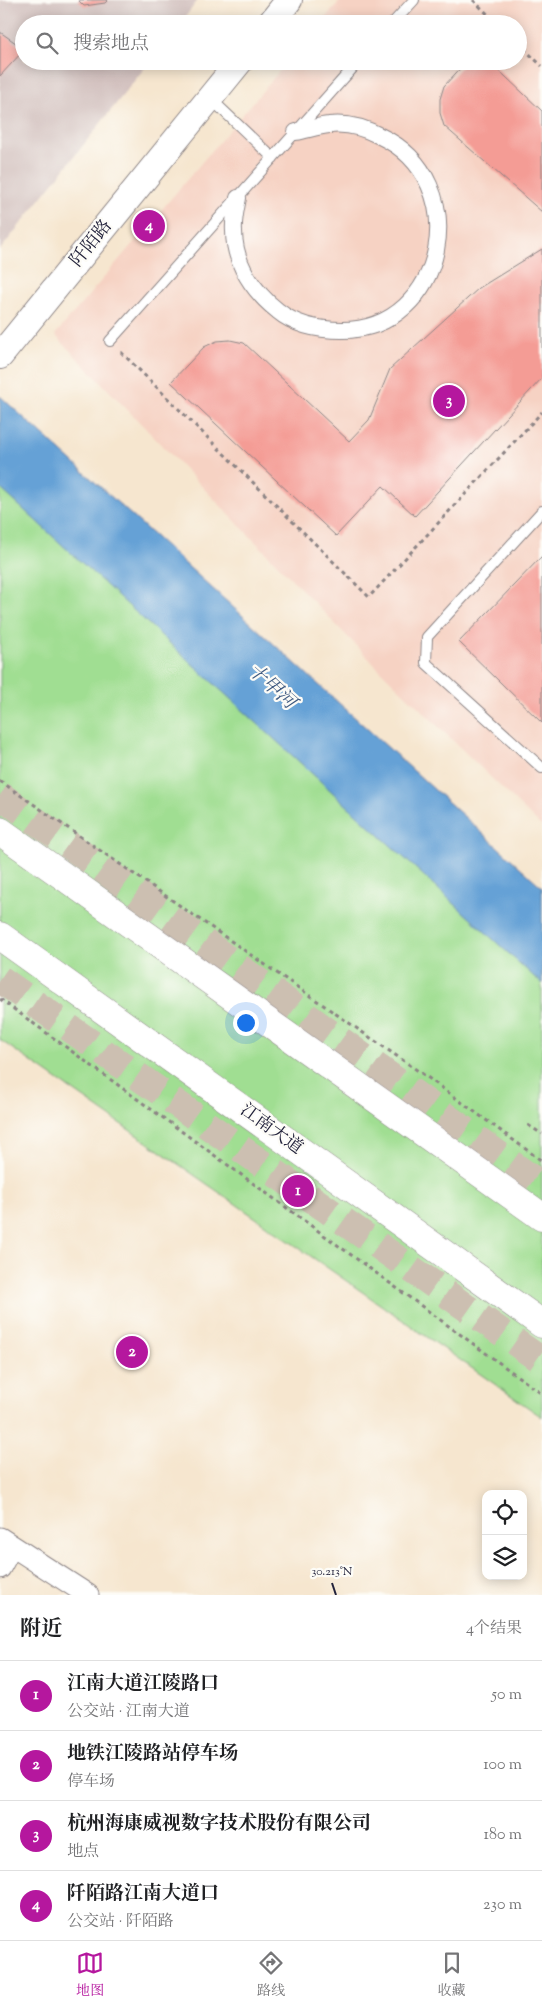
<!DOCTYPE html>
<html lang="zh">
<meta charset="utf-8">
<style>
body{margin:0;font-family:"Sorts Mill Goudy","Noto Serif SC",serif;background:#f2f2f2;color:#202124}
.controls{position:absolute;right:15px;bottom:15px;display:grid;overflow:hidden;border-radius:10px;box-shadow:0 2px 12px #0003}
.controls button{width:45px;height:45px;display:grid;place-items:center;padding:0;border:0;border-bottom:1px solid #e0e0e0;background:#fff;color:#202124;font:25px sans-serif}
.you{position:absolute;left:245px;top:1022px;width:18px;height:18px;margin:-12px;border:4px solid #fff;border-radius:50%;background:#1a73e8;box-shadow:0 0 0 8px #1a73e833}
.badge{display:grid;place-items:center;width:32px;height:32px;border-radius:50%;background:#b5179e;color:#fff;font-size:16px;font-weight:700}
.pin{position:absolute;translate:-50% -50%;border:2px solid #fff;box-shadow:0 1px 5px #0006}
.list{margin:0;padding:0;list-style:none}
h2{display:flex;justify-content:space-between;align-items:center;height:65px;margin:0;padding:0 20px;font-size:21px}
h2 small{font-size:16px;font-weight:400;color:#757577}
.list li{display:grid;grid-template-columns:32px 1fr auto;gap:15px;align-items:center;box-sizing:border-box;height:70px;padding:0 20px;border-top:1px solid #e0e0e0}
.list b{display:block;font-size:19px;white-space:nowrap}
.list p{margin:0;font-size:16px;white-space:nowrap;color:#757577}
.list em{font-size:16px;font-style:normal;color:#757577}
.icon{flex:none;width:28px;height:28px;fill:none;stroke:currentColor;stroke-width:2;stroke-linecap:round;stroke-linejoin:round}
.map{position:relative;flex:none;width:542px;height:1595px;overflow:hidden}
.search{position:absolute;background:#fff;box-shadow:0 2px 12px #0003;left:15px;right:15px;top:15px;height:55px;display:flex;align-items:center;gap:12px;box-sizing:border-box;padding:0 18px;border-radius:28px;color:#757577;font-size:19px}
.sheet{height:345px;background:#fff}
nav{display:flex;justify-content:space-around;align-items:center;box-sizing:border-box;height:70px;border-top:1px solid #e0e0e0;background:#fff;font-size:14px;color:#757577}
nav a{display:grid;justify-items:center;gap:2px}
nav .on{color:#b5179e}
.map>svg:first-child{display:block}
.built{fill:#f6d2c3}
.industrial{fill:#d1bfbd}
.green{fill:#a0de92;stroke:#618066}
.water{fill:#65a1d6;stroke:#446288}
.building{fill:#f49c95}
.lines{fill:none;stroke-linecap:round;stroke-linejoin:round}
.trunk-tunnel{stroke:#ccbfb1;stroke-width:28;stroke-dasharray:28 14;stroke-linecap:butt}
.service-casing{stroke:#8c8485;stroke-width:12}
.pedestrian-casing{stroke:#8c8485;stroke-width:18}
.minor-casing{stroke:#8c8485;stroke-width:23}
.tertiary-casing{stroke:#8c8485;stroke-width:28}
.primary-casing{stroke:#8c8485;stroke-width:29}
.path{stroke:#8c8485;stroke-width:3;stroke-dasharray:4 4;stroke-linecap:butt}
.service{stroke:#fff;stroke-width:10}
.pedestrian{stroke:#fff;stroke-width:16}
.minor{stroke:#fff;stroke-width:21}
.tertiary{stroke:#fff;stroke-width:26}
.primary{stroke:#fff;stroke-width:28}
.ticks{fill:none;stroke:#22223b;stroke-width:2}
.labels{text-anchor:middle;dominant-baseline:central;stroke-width:4.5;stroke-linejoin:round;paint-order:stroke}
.street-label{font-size:18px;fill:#22223b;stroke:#fdfcf7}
.water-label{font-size:19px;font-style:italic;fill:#405b81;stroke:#fdfcf7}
.ticks-label{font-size:12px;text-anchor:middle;fill:#22223b;stroke:#fdfcf7;stroke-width:4.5;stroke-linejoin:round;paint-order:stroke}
</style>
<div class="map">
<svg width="542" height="1595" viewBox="0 0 542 1595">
<rect width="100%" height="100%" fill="#fdfcf7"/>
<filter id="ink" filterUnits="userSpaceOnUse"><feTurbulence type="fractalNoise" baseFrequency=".02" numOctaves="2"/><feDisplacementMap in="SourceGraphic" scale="10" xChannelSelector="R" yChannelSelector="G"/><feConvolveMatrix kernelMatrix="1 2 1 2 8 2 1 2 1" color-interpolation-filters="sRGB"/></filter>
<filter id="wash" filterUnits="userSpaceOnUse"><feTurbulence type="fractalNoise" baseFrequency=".0096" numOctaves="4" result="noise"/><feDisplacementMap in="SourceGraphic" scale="20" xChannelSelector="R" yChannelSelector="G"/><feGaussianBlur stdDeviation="1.12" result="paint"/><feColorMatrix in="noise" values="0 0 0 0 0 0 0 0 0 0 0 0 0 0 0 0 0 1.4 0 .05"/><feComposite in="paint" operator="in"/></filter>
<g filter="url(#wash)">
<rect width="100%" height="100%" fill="#f6e6cf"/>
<path class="built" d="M341,0h201v827l-164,-159 -323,-333 233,-274h230v-37h-198z"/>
<path class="industrial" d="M0,0h198l-18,24h-156v37h126l-150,189z"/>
<path class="green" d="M0,468l542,502v447l-542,-377z"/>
<path class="water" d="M0,396l542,491v97l-542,-496z"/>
<g id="blocks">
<path class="building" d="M78,0h30l-3,3 -21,3z
M0,32l23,16v3l-23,25z
M467,61h22l53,50v101l-98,-86 -4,-13v-14l4,-13z
M542,249v129l-127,138 -32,-30 -47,50 -165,-154 33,-35 13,-6 13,-1 14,3 105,98 20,-21 21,-51 89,-81z
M542,556v167l-83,-81z"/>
</g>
</g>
<g filter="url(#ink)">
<use href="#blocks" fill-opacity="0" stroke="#8c8485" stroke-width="1"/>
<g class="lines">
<path class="trunk-tunnel" d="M0,795l542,391
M0,979l542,382"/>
<defs>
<path id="service" d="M392,24l22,-24
M211,99l62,59
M110,341l249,-280
M542,511l-115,126 -1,26 116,105"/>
<path id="pedestrian" d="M238,198c-2,11 -5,22 -4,33 0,33 20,61 44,80 18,15 41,19 64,19 104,0 134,-149 38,-194 -15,-8 -34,-13 -51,-11 -11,1 -22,5 -33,7"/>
<path id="minor" d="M0,1538l88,57
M0,1568l12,-22"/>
<path id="tertiary" d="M270,24l19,-24
M0,356l240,-295"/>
<path id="primary" d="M0,831l542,386
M0,936l542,388"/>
</defs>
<use href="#service" class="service-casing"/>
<use href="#pedestrian" class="pedestrian-casing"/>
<use href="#minor" class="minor-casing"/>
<use href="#tertiary" class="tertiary-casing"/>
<use href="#primary" class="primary-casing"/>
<path class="path" d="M473,0l25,24
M518,43l24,23
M121,352l248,245 173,-185
M0,781l427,296 115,84
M0,999l542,395
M528,1125l14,9"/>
<use href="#service" class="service"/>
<use href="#pedestrian" class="pedestrian"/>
<use href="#minor" class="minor"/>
<use href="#tertiary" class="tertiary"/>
<use href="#primary" class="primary"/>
</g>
</g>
<path class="ticks" d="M332,1583l4,12"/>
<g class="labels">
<g class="street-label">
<text transform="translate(92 244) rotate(-51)">阡陌路</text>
<text transform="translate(271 1130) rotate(36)">江南大道</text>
</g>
<g class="water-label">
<text transform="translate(271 687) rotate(42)">十甲河</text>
</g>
</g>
<g class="ticks-label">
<text x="332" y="1575">30.213°N</text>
</g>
</svg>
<div class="controls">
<button><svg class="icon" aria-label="locate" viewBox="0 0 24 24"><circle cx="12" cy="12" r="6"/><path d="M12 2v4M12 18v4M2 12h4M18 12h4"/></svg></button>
<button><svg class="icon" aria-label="layers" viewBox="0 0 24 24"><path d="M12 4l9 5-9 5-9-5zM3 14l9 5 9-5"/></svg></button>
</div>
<div class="you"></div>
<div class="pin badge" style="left:298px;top:1191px">1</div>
<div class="pin badge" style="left:132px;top:1352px">2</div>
<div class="pin badge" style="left:449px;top:401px">3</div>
<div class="pin badge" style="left:149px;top:226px">4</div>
<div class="search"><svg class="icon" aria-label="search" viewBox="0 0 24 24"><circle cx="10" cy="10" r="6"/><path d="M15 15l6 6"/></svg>搜索地点</div>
</div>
<section class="sheet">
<h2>附近<small>4个结果</small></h2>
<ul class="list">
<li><span class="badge">1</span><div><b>江南大道江陵路口</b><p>公交站 · 江南大道</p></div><em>50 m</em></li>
<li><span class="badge">2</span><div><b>地铁江陵路站停车场</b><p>停车场</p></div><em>100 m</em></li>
<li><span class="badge">3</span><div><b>杭州海康威视数字技术股份有限公司</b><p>地点</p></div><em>180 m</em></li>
<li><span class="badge">4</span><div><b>阡陌路江南大道口</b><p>公交站 · 阡陌路</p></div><em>230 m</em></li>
</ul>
</section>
<nav>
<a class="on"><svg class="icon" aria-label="map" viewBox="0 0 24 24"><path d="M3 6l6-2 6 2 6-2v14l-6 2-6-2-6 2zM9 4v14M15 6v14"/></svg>地图</a>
<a><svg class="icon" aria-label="directions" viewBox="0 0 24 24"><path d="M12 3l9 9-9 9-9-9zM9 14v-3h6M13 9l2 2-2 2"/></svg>路线</a>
<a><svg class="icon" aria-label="saved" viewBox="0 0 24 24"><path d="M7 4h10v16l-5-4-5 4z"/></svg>收藏</a>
</nav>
